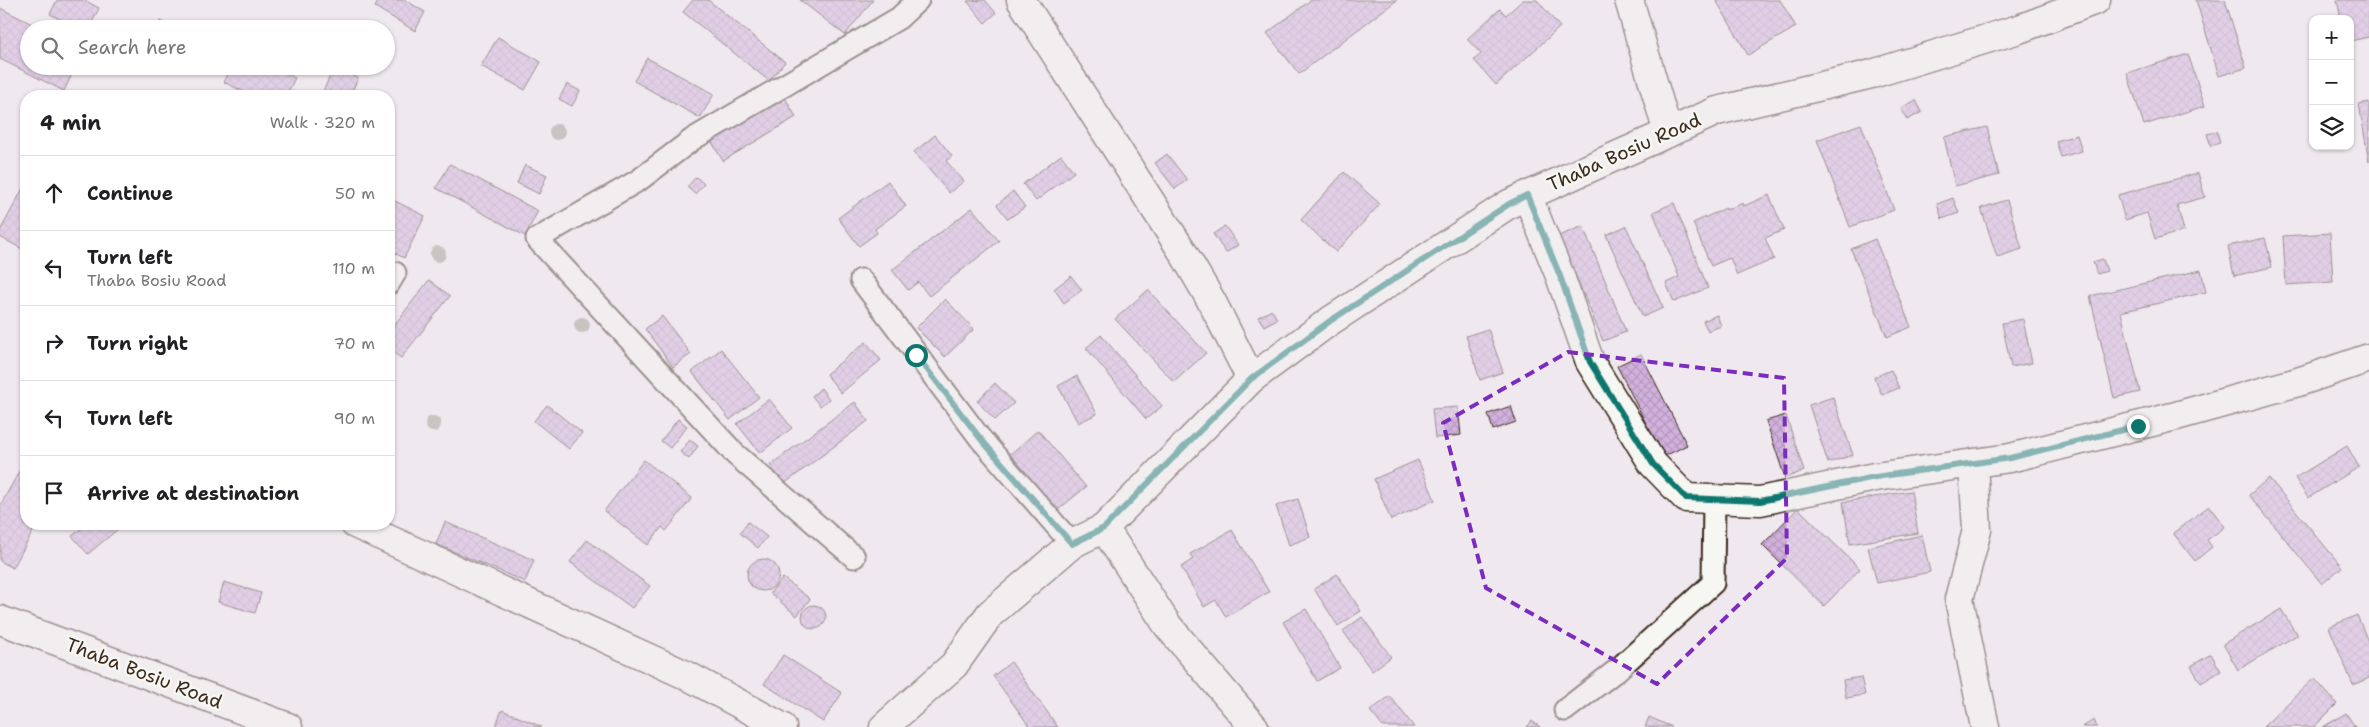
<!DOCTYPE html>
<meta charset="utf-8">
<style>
body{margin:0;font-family:"Shantell Sans",sans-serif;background:#f6f6f6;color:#202124}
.controls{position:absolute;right:15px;top:15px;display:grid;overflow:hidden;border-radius:10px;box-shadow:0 1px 4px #0004}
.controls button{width:45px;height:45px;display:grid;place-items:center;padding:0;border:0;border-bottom:1px solid #e0e0e0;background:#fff;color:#202124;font:25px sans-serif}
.stop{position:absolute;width:15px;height:15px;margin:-11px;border:4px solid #0f766e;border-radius:50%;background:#fff}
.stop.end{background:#0f766e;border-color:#fff;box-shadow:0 1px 5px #0008}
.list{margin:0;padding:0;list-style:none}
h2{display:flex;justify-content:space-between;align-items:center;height:65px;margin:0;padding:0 20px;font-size:21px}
h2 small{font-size:16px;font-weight:400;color:#757577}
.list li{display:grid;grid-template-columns:32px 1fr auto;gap:15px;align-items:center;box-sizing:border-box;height:75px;padding:0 20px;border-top:1px solid #e0e0e0}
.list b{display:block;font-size:19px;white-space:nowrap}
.list p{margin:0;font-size:16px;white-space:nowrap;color:#757577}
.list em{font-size:16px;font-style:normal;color:#757577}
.icon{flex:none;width:28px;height:28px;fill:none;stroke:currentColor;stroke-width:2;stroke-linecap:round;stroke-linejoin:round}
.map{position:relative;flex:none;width:2369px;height:727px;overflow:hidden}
.search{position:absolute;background:#fff;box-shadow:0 1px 4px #0004;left:20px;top:20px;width:375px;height:55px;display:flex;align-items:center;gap:12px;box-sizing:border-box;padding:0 18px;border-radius:28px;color:#757577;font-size:19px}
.panel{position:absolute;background:#fff;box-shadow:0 1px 4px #0004;left:20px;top:90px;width:375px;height:440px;border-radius:20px}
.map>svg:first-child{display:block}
.building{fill:url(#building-cross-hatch);stroke:#3b2a1e}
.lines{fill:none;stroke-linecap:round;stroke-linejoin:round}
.lane-casing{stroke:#3b2a1e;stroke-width:25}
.street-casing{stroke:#3b2a1e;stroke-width:31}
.secondary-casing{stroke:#3b2a1e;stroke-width:31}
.lane{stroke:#f6f6f2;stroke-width:21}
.street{stroke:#f6f6f2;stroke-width:28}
.secondary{stroke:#f6f6f2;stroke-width:28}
.tree{fill:#9c978c}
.route{stroke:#0f766e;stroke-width:6}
.marked{fill:none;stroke:#7b2cbf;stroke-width:4;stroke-dasharray:10 6;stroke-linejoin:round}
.labels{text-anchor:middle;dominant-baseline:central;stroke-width:5;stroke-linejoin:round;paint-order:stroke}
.street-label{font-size:19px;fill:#3b2a1e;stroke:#f6f6f2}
</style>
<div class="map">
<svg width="2369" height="727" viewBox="0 0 2369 727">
<defs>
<pattern id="building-cross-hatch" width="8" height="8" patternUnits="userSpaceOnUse" patternTransform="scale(1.25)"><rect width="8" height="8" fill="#d1b1dd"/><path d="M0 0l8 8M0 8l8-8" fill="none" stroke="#b498bd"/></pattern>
</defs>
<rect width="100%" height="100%" fill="#efe8ee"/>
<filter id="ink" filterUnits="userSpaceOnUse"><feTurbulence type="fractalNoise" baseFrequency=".02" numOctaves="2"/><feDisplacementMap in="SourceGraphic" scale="10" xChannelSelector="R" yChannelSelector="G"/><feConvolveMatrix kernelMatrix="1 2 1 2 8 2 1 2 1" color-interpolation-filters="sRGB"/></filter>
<g filter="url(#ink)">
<path class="building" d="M57,0h27l15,8 -10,21h-11l-28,-15z
M379,0h26l20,12 -10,19 -40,-24z
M693,0h15l77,62 -16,19 -86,-69z
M800,0h73l-28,35z
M985,0l11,13 -11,10 -18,-22z
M1311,0h86l-98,74 -32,-41z
M1523,0h14l23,27 -64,58 -22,-25 7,-6 -14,-15 33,-30 6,6z
M1716,0h64l16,27 -48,28z
M2196,0h29l21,68 -27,8z
M2337,0h32v37l-19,4v-22h-9z
M0,8l42,21h-13v37h47l-12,25 -64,-32z
M160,21l16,8h-20z
M498,37l43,25 -16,28 -44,-24z
M2188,54l17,52 -61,19 -17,-52z
M647,58l67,36 -14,24 -66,-37z
M232,66h39l24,12 -9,18h-34l-28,-14z
M334,67l24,11 -8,18h-29z
M567,84l13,7 -8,15 -13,-7z
M784,96l12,21 -73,44 -13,-22z
M1916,100l6,12 -15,8 -6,-12z
M2369,102v60l-10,-58z
M1861,124l33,86 -44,17 -33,-87z
M1987,127l12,48 -44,11 -11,-49z
M2217,131l3,12 -9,3 -4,-12z
M935,135l17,21 -6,5 18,20 -15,12 -35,-41z
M2077,135l5,16 -21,6 -5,-16z
M1167,154l20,26 -12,9 -20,-26z
M1061,155l13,17 -38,29 -13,-17z
M450,164l88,47 -13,25 -89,-48z
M525,165l22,10 -8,19 -22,-11z
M1344,172l36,32 -44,48 -35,-32z
M2198,173l7,24 -28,8 7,26 -29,8 -8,-26 -22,7 -7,-25z
M696,177l8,7 -9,10 -8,-7z
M888,181l18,25 -31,23 2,4 -18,13 -21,-28z
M26,183v68l-26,-14v-6z
M1013,191l12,16 -17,12 -11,-14z
M1769,195l15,35 -19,8 9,21 -37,16 -7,-17 -19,8 -18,-43 33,-15v2l17,-7 1,3z
M389,198l36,18 -21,42 -15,-8z
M1953,198l6,15 -17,6 -5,-15z
M2007,200l15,49 -25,8 -16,-49z
M1674,203l34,85 -34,14 -8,-19 13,-6 -26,-65z
M972,208l27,33 -70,55 -11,-14 -10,8 -16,-20z
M1225,226l13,19 -12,8 -13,-19z
M1583,226l43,106 -23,9 -44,-105z
M1626,226l37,82 -20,9 -37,-82z
M2330,233l3,49 -47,3 -3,-49z
M2265,238l7,29 -38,9 -6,-30z
M1875,239l36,88 -24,10 -36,-88z
M2103,259l4,12 -10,3 -4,-12z
M2201,270l5,22 -85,20 19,80 -26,6 -24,-102z
M1071,276l11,14 -18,13 -10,-14z
M429,280l21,16 -49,62 -12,-9v-17z
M1148,290l58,63 -32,29 -59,-63z
M945,299l29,30 -29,28 -29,-29z
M1272,310l5,9 -13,7 -6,-9z
M1717,315l4,11 -13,5 -5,-10z
M662,316l29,38 -18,13 -28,-38z
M2023,319l9,44 -21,4 -9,-44z
M1488,329l15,43 -23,8 -14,-44z
M1101,335l61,71 -16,13 -60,-71z
M866,342l15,18 -40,33 -15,-19z
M721,349l38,48 -29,23 -38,-48z
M1641,354l46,91 -24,12 -46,-91z
M1891,370l8,18 -17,7 -8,-18z
M1077,376l20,38 -19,9 -20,-37z
M995,383l19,20 -19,17 -18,-19z
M821,388l8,11 -9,7 -8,-10z
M1833,397l20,58 -25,8 -19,-58z
M769,399l23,29 -32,25 -23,-29z
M855,402l13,19 -84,63 -14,-19z
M547,405l35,28 -13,16 -35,-28z
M1511,406l5,16 -23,8 -5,-16z
M1458,407l3,28 -26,3 -3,-29z
M1786,415l18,56 -19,7 -19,-57z
M678,419l9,7 -17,22 -9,-7z
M1038,430l48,57 -32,26 -47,-56z
M690,440l8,6 -9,13 -9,-7z
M2347,446l12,21 -51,31 -13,-20z
M644,460l48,38 -26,33 -4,-4 -14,18 -44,-34z
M1418,460l17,40 -44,20 -17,-41z
M21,468l5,3v53h11l-24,44 -13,-7v-55z
M2269,478l73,89 -20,17 -73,-89z
M1911,491l7,42 -68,11 -7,-42z
M1298,499l12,38 -21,8 -13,-39z
M2209,506l16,21 -18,13 5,7 -17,14 -22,-28z
M1798,508l62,61 -36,37 -62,-61z
M445,522l89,38 -9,22 -89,-38z
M748,522l19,15 -9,11 -18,-15z
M87,524h37l-36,30 -16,-18z
M1232,530l37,62 -43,25 -10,-17 -12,7 -23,-40 12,-8 -3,-5z
M1922,535l8,37 -53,11 -9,-36z
M587,540l63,46 -18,22 -62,-46z
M747 575a16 16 0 1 1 32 0a16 16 0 1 1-32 0Z
M1337,574l24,37 -23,15 -24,-37z
M783,578l27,21 -13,17 -27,-23z
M224,582l37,11 -6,20 -37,-11z
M802 617a12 12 0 1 1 24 0a12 12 0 1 1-24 0Z
M1306,609l34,59 -23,13 -34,-59z
M2281,609l16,26 -59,35 -15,-26z
M2357,615l12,29v34l-16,7 -24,-58z
M1362,617l29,40 -19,14 -29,-40z
M2211,654l10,17 -20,12 -10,-17z
M783,655l59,38 -19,29 -59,-38z
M1011,662l47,65h-28l-37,-51z
M1861,677l4,18 -19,3 -3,-18z
M2314,678l23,26 -23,23h-51z
M1390,696l24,31h-31l-13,-16z
M502,710l40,17h-47z
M2346,713l9,14h-32z
M1649,717l23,10h-27z
M2094,720l3,7h-15z
M1532,721l8,6h-13z"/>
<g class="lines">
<defs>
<path id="lane" d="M861,280l119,158 92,106
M389,283l6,-10
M854,557l-119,-103 -198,-215 102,-59 54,-41 206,-121 19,-18
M1565,710l52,-40 96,-87 1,-84"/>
<path id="street" d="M1021,0l160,249 31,53 39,77
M1629,0l39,133
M1527,195l33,81 30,86 63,102 33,34 74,3 115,-24 135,-19 166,-42 122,-34 71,-24
M1973,463l4,67 -18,69 26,128
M355,524l333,152 94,51
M1104,528l64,98 86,101"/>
<path id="secondary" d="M0,620l288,107
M884,727l70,-62 36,-51 82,-70 32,-16 147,-149 79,-58 179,-117 208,-93 155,-37 147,-45 77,-29"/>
</defs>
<use href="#lane" class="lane-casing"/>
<use href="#street" class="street-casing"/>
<use href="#secondary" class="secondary-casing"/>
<use href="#lane" class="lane"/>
<use href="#street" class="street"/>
<use href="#secondary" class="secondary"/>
</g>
<g class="tree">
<circle cx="557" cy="132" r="8"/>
<circle cx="438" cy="254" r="8"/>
<circle cx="582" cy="325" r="8"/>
<circle cx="433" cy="424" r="8"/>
</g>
</g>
<g class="lines" filter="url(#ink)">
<path class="route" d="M916,355l64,83 92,106 32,-16 147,-149 79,-58 179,-117 18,-9 33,81 30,86 63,102 33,34 74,3 115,-24 135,-19 128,-32"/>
</g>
<path d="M0 0H2369V727H0ZM1568,352l216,26 3,180 -130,126 -171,-96 -43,-165z" fill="#efe8ee" fill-opacity=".55" fill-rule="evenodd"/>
<path class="marked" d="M1568,352l216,26 3,180 -130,126 -171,-96 -43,-165z"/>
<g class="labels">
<g class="street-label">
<text transform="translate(1624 152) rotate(-24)">Thaba Bosiu Road</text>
<text transform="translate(144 673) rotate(21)">Thaba Bosiu Road</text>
</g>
</g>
</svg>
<div class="controls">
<button>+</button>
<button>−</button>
<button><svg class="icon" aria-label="layers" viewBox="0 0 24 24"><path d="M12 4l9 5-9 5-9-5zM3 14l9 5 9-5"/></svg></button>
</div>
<div class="stop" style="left:916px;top:355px"></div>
<div class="stop end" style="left:2138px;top:426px"></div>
<div class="search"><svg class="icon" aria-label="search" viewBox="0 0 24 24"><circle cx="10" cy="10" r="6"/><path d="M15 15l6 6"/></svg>Search here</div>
<section class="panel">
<h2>4 min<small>Walk · 320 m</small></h2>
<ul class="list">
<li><svg class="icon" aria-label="ahead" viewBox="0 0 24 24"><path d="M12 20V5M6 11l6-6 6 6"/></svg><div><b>Continue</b></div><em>50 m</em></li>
<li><svg class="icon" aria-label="left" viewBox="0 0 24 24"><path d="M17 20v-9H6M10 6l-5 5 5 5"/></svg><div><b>Turn left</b><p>Thaba Bosiu Road</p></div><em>110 m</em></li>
<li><svg class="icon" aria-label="right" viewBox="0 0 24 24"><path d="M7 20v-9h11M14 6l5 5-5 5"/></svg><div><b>Turn right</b></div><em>70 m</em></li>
<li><svg class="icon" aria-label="left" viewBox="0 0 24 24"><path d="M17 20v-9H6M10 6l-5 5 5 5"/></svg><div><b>Turn left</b></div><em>90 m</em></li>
<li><svg class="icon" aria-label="arrive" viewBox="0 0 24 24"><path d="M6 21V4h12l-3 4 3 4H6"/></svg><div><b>Arrive at destination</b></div></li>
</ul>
</section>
</div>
